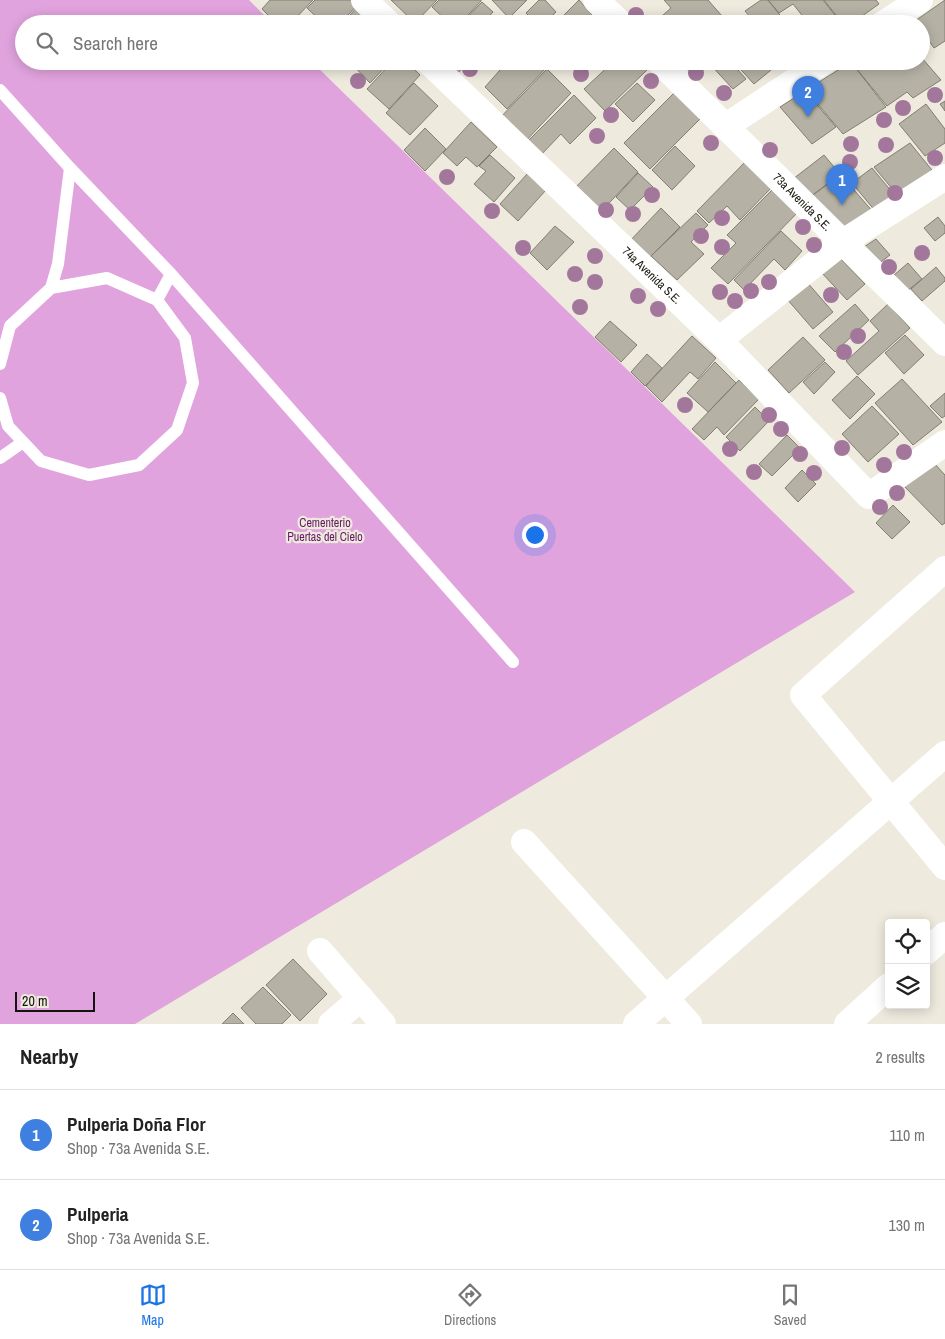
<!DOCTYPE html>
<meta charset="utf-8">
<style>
body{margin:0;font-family:"Archivo Narrow",sans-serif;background:#f2f2f2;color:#222}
.controls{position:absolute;right:15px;bottom:15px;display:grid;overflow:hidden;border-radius:5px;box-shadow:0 2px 12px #0003}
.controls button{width:45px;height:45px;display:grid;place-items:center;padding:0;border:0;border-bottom:1px solid #e0e0e0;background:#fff;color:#222;font:25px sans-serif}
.scale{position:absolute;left:15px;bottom:12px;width:80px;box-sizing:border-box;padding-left:5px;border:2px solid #14130e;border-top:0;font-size:14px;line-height:18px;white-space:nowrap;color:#14130e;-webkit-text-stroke:4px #eeeadd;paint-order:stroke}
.you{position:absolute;left:534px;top:534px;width:18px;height:18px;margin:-12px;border:4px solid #fff;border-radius:50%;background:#1a73e8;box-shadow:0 0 0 8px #1a73e833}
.badge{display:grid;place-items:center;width:32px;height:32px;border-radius:50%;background:#1a73e8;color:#fff;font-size:16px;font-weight:700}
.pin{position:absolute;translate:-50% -41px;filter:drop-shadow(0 1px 2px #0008)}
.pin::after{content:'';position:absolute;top:26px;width:18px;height:15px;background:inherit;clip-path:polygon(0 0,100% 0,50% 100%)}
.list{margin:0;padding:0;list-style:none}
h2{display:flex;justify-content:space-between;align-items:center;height:65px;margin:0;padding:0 20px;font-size:21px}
h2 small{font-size:16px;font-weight:400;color:#767676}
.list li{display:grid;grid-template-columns:32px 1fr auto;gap:15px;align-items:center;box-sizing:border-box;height:90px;padding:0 20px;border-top:1px solid #e0e0e0}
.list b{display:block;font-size:19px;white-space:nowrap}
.list p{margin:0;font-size:16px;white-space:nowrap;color:#767676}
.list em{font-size:16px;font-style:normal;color:#767676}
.icon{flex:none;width:28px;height:28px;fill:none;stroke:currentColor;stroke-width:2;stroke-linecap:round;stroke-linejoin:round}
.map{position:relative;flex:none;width:945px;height:1024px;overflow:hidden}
.search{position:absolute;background:#fff;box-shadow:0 2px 12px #0003;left:15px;right:15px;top:15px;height:55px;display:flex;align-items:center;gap:12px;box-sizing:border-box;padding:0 18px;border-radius:28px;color:#767676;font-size:19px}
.sheet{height:245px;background:#fff}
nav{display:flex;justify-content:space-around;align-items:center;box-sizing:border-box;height:70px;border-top:1px solid #e0e0e0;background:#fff;font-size:14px;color:#767676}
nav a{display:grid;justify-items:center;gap:2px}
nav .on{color:#1a73e8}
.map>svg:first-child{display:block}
.green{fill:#e1a3de}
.building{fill:#b5b1a4;stroke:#827e72}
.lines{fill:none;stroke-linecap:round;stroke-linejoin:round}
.service{stroke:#fff;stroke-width:12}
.minor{stroke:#fff;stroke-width:26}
.tree{fill:#a3779b}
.labels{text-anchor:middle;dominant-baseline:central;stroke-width:4.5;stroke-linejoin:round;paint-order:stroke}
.street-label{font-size:12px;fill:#14130e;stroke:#eeeadd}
.park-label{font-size:12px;fill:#651965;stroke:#eeeadd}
</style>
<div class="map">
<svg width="945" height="1024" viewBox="0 0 945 1024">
<rect width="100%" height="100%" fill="#eeeadd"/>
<path class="green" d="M0,0h249l24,24h-249v37h287l544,531 -720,432h-135z"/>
<path class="building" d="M270,0h43l-23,24h-13l-15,-15z
M315,0h39l4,4 -18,20h-16l-17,-16z
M391,0h46l-22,23z
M439,0h42v1l-21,23h-10l-18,-17z
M492,0h35l-18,18z
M539,0h6l11,12 -12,12h-7l-11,-11z
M579,0l21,24h-45z
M664,0h44l14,16 -11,8h-58l18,-16z
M761,0h7l19,24h-31l-11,-13z
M768,0h55l19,24h-33l-16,-20 -14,9z
M824,0h52l3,4 -28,20h-8z
M945,0v41l-11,7 -13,-18v-6l-6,-3z
M482,2l11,10 -11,12h-21z
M359,5l21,19h-38z
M921,31l9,12 -9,5z
M921,57l20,23 -28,18 -6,-6 -20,14 -36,-44 38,-1 7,9 12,-9h13z
M349,61h42l-21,22z
M393,61h13l14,14 -31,34 -22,-20z
M443,61h26l-12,13z
M508,61h31l7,7 -39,41 -22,-22z
M614,61h27l7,8 -43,42 -21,-22z
M707,61h23l16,18 -13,10z
M733,61h30l8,9 -17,14z
M851,62l35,45 -43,27 -37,-44z
M547,69l24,24 -48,51 -25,-24z
M414,83l24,23 -28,29 -24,-22z
M637,83l18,17 -22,22 -18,-18z
M805,91l31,36 -24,17 -32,-37z
M674,93l26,26 -50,50 -26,-26z
M574,95l22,23 -26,26 -9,-10 -23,24 -14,-13z
M945,101v10l-5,-7z
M926,104l19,25v14l-20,13 -26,-32z
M471,122l26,25 -20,20 -11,-10 -9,9 -14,-13z
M425,128l21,21 -21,22 -21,-21z
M910,143l26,32 -37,22 -25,-30z
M675,146l20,20 -23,24 -20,-20z
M614,148l24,24 -40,43 -26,-24z
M490,155l25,23 -21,24 -20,-18 12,-13 -7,-5z
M824,155l16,19 -30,23 -17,-18z
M750,157l26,26 -36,37 -13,-14 -18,17 -12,-12z
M872,168l25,30 -21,14 -24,-29z
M528,173l18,17 -28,31 -18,-17z
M638,173l15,14 -23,23 -14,-13z
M841,175l33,38 -30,20 -34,-36z
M777,185l24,24 -73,75 -17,-16 25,-25 -9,-8z
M661,208l19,19 -33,33 -19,-17z
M696,213l12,12 -17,17 13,12 -27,26 -26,-24z
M938,217l7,9v7l-10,8 -11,-13z
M555,226l19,16 -27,28 -17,-17z
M781,231l21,20 -17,19 -11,-11 -30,31 -10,-10z
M876,239l14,16 -13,10 -16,-16z
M838,256l27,28 -18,16 -26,-28z
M908,263l14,16 -16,13 -13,-16z
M936,267l9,11v3l-23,20 -11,-12z
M806,281l27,31 -20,17 -27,-31z
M855,304l14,16 -34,32 -16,-16z
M888,304l22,24 -52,47 -12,-14 33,-30 -9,-10z
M610,321l27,24 -16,17 -26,-25z
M905,335l19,20 -20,19 -19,-21z
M692,336l24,22 -18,21 -8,-7 -28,30 -16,-16z
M803,337l22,23 -36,33 -21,-23z
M647,354l15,14 -17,18 -14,-14z
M715,362l21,21 -28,29 -21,-19z
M825,362l10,10 -21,22 -11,-12z
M857,376l18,18 -25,25 -18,-19z
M902,379l40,43 -29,23 -38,-42z
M739,380l20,19 -35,36 -7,-8 -13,13 -12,-11z
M945,393v23l-3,2 -12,-12z
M872,406l27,28 -31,28 -26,-28z
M755,407l14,14 -29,30 -14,-14z
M787,435l13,13 -28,28 -13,-12z
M933,462l12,13v48l-3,2 -40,-41z
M802,470l14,14 -18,18 -13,-14z
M893,505l17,17 -18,17 -16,-16z
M293,959l34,35 -27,27 -34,-36z
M263,987l28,28 -9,9h-26l-15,-16z
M233,1013l11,11h-22z"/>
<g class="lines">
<path class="service" d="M0,90l70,78 101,106 342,388
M51,288l7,-24 12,-96
M157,300l14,-26
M0,364l10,-38 41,-38 56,-10 50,22 28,38 8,45 -16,47 -38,35 -50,10 -48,-14 -33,-35 -8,-28
M0,458l23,-16"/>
<g class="minor">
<path d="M364,0l25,24"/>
<path d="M596,0l25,24"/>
<path d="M883,24l37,-24"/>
<path id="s1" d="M428,61l291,279 150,156 76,-53"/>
<path id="s2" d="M659,61l286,282"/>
<path d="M726,126l99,-65"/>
<path d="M719,340l121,-96 105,-67"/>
<path d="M945,569l-142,126 142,172"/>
<path d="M524,842l165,182"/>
<path d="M320,951l63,73"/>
<path d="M926,952l19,-17"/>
<path d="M331,1024l30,-26"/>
<path d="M636,1024l309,-270"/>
<path d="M847,1024l42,-38"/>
</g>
</g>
<g class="tree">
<circle cx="636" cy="15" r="8"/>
<circle cx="470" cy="69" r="8"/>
<circle cx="696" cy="73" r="8"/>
<circle cx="581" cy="74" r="8"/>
<circle cx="358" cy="81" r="8"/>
<circle cx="651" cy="81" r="8"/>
<circle cx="724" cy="93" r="8"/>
<circle cx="935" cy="95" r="8"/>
<circle cx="903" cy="108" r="8"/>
<circle cx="611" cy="115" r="8"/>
<circle cx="884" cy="120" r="8"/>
<circle cx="597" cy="136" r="8"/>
<circle cx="711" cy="143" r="8"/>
<circle cx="851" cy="144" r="8"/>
<circle cx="886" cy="145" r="8"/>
<circle cx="770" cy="150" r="8"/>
<circle cx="935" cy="158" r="8"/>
<circle cx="850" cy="162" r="8"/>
<circle cx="447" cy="177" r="8"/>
<circle cx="895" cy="193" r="8"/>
<circle cx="652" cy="195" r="8"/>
<circle cx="606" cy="210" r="8"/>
<circle cx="492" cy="211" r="8"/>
<circle cx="633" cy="214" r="8"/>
<circle cx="722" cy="218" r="8"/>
<circle cx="803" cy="227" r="8"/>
<circle cx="701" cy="236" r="8"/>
<circle cx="814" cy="245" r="8"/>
<circle cx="722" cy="247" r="8"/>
<circle cx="523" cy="248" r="8"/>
<circle cx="922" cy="253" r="8"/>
<circle cx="595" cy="256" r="8"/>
<circle cx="889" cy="267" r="8"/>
<circle cx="575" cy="274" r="8"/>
<circle cx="595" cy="282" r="8"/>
<circle cx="769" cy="282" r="8"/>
<circle cx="751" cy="291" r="8"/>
<circle cx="720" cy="292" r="8"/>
<circle cx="831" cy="295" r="8"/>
<circle cx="638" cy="296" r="8"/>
<circle cx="735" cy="301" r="8"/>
<circle cx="580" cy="307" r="8"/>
<circle cx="658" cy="309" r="8"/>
<circle cx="858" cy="336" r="8"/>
<circle cx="844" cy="352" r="8"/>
<circle cx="685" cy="405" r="8"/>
<circle cx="769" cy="415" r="8"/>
<circle cx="781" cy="429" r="8"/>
<circle cx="842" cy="448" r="8"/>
<circle cx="730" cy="449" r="8"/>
<circle cx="904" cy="452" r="8"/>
<circle cx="800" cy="454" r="8"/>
<circle cx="884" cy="465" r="8"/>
<circle cx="754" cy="472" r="8"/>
<circle cx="814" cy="473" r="8"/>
<circle cx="897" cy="493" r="8"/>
<circle cx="880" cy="507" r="8"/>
</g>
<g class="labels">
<g class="street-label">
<text stroke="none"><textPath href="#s2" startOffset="201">73a Avenida S.E.</textPath></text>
<text stroke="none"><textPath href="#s1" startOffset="310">74a Avenida S.E.</textPath></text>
</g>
<g class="park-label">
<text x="325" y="523">Cementerio<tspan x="325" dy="14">Puertas del Cielo</tspan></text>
</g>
</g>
</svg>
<div class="controls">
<button><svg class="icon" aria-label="locate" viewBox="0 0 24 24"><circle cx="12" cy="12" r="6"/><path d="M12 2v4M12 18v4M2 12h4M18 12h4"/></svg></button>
<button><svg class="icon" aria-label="layers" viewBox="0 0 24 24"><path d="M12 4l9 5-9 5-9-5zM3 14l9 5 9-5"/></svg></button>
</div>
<div class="scale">20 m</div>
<div class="you"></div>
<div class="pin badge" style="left:842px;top:205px;background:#3f7fe0">1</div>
<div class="pin badge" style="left:808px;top:117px;background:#3f7fe0">2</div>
<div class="search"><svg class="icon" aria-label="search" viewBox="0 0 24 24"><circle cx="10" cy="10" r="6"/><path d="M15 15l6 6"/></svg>Search here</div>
</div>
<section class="sheet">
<h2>Nearby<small>2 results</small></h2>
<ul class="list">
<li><span class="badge" style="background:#3f7fe0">1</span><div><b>Pulperia Doña Flor</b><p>Shop · 73a Avenida S.E.</p></div><em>110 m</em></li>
<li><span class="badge" style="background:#3f7fe0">2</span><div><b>Pulperia</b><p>Shop · 73a Avenida S.E.</p></div><em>130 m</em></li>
</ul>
</section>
<nav>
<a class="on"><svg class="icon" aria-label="map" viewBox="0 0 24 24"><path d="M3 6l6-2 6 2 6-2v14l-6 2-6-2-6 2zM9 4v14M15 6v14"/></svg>Map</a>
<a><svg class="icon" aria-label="directions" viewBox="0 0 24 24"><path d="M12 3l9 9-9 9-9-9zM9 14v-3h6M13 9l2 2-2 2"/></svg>Directions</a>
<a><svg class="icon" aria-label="saved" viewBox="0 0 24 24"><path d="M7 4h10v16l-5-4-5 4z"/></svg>Saved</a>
</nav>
